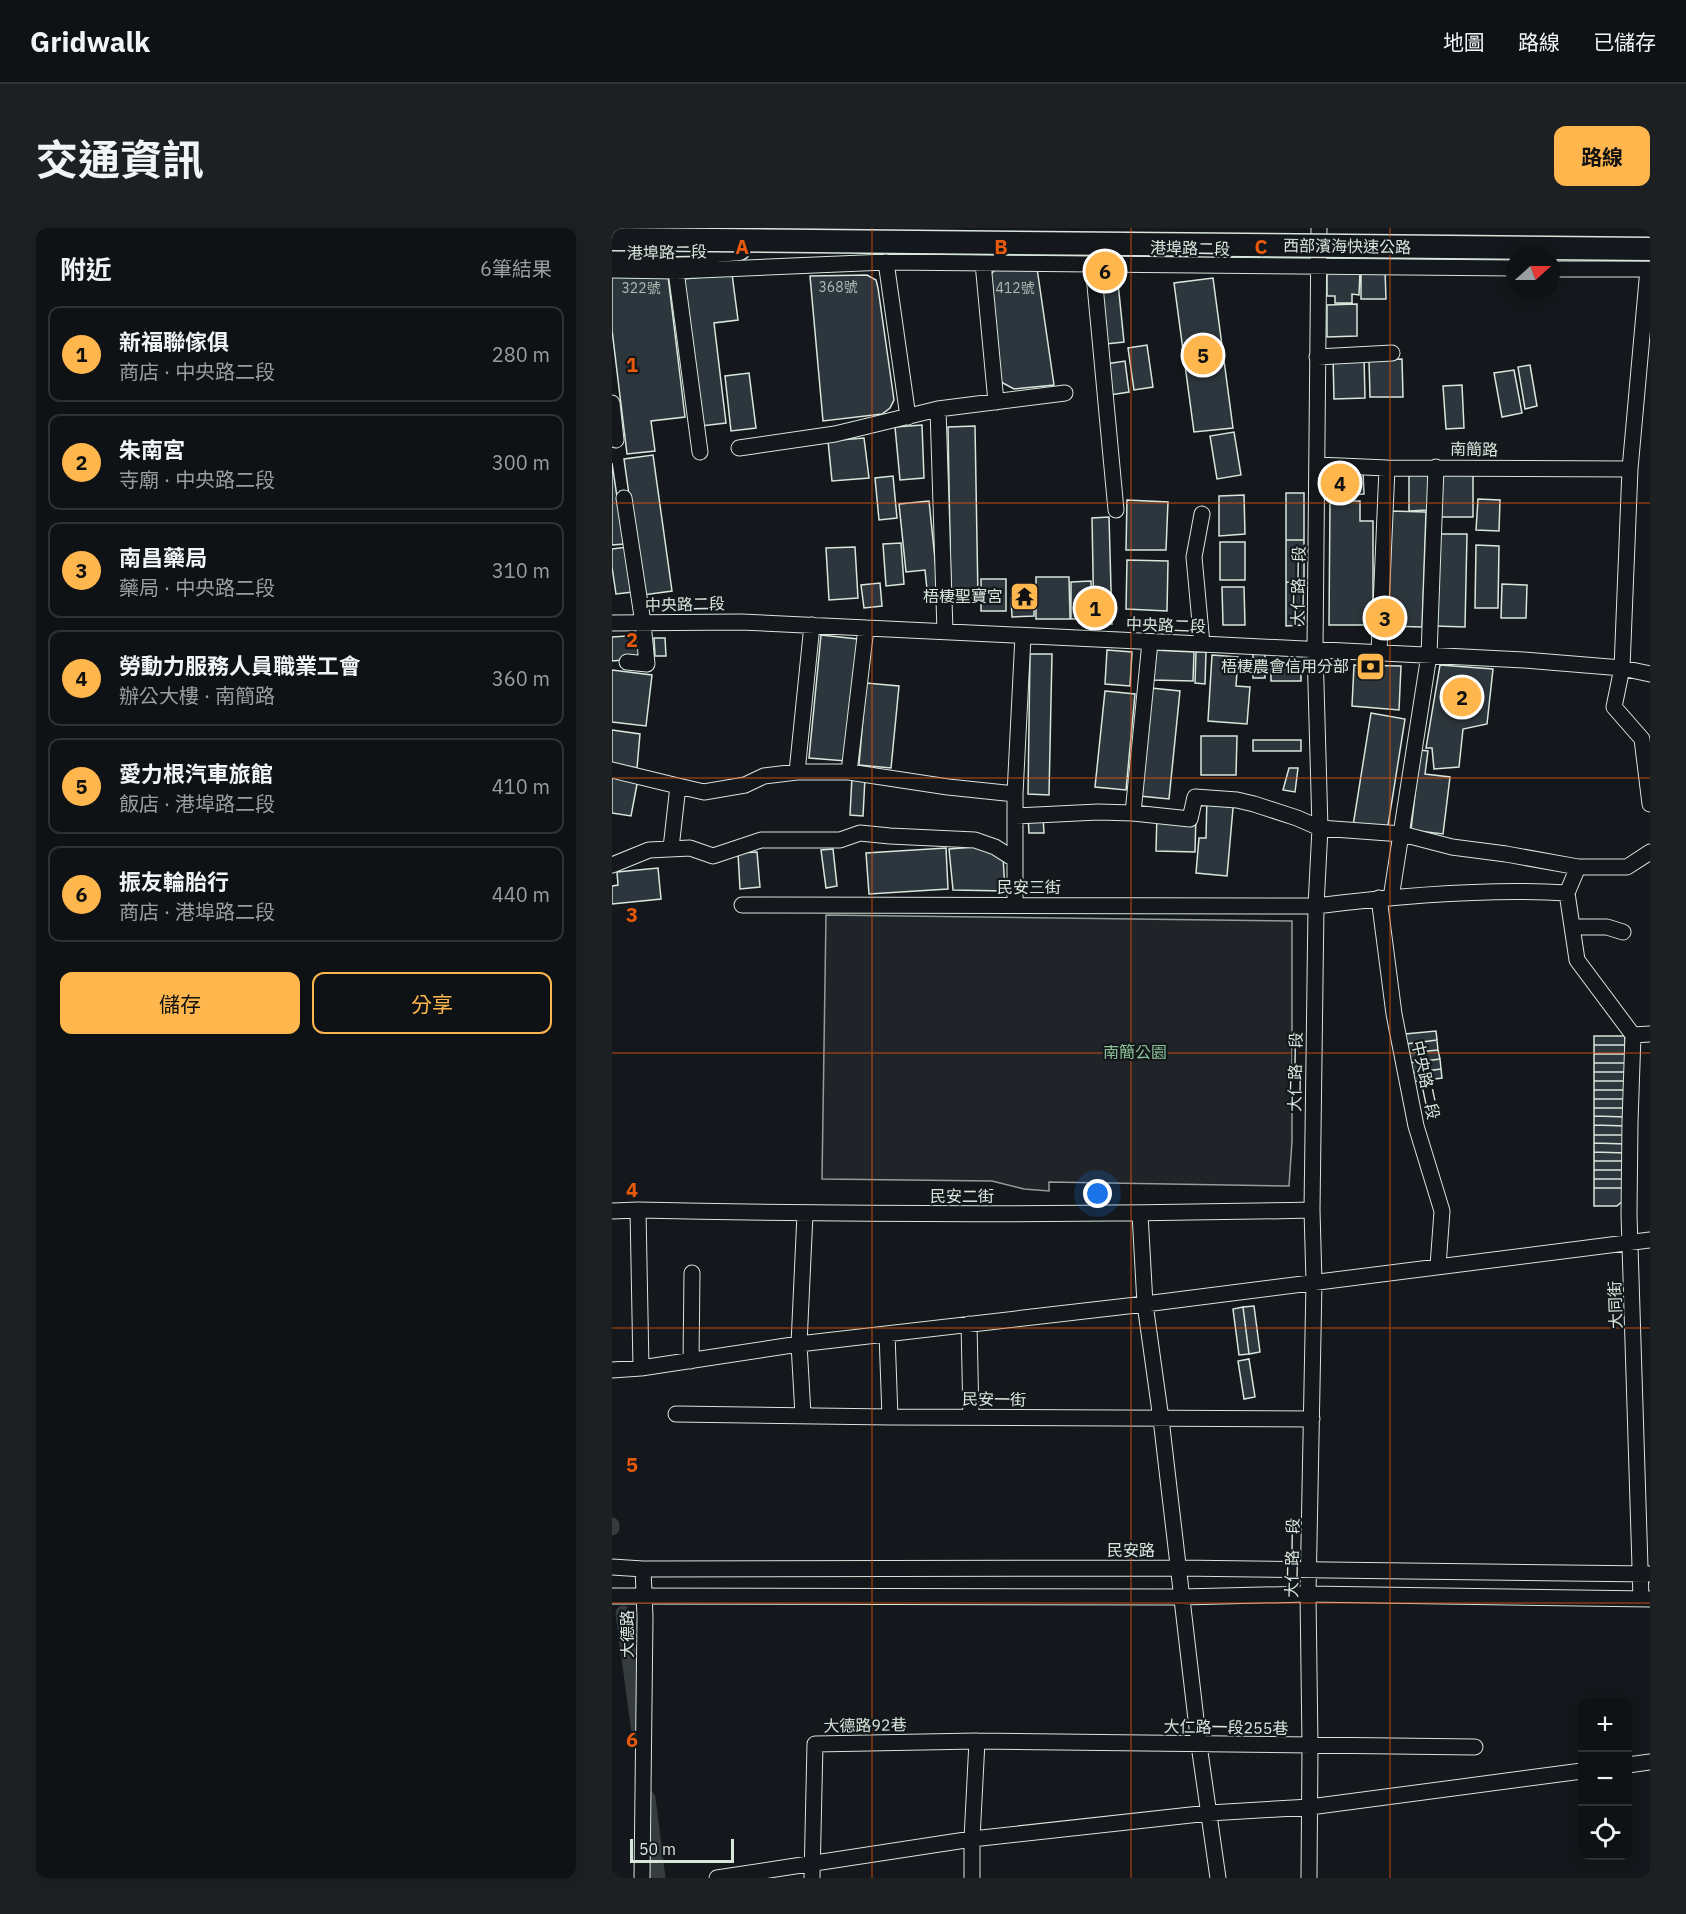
<!DOCTYPE html>
<html lang="zh-TW">
<meta charset="utf-8">
<style>
body{margin:0;font-family:"IBM Plex Sans","Noto Sans TC",sans-serif;background:#1d2022;color:#f1f3f6}
.controls{position:absolute;right:18px;bottom:18px;display:grid;overflow:hidden;border-radius:12px;box-shadow:0 3px 15px #0003}
.controls button{width:54px;height:54px;display:grid;place-items:center;padding:0;border:0;border-bottom:2px solid #2f3234;background:#0f1215;color:#f1f3f6;font:30px sans-serif}
.compass{position:absolute;left:894px;top:18px;width:54px;height:54px;border-radius:50%;background:#0f1215;box-shadow:0 3px 15px #0003;rotate:69deg}
.scale{position:absolute;left:18px;bottom:15px;width:104px;box-sizing:border-box;padding-left:6px;border:3px solid #d8e6dc;border-top:0;font-size:16px;line-height:21px;white-space:nowrap;color:#d8e6dc;-webkit-text-stroke:4px #14181c;paint-order:stroke}
.you{position:absolute;left:486px;top:966px;width:21px;height:21px;margin:-15px;border:4px solid #fff;border-radius:50%;background:#1a73e8;box-shadow:0 0 0 9px #1a73e833}
.badge{display:grid;place-items:center;width:39px;height:39px;border-radius:50%;background:#ffb74d;color:#111;font-size:20px;font-weight:700}
.pin{position:absolute;translate:-50% -50%;border:3px solid #fff;box-shadow:0 2px 6px #0006}
.list{margin:0;padding:0;list-style:none}
h2{display:flex;justify-content:space-between;align-items:center;height:78px;margin:0;padding:0 24px;font-size:26px}
h2 small{font-size:20px;font-weight:400;color:#9b9ea0}
.list li{display:grid;grid-template-columns:39px 1fr auto;gap:18px;align-items:center;box-sizing:border-box;height:96px;margin:0 12px 12px;padding:0 12px;border:2px solid #2f3234;border-radius:12px}
.list b{display:block;font-size:22px;white-space:nowrap}
.list p{margin:0;font-size:20px;white-space:nowrap;color:#9b9ea0}
.list em{font-size:20px;font-style:normal;color:#9b9ea0}
.actions{display:flex;gap:12px;padding:18px 24px}
.actions a{flex:1;padding:14px 0;border:2px solid #ffb74d;border-radius:12px;text-align:center;font-size:21px;color:#ffb74d}
.actions .main{background:#ffb74d;color:#111}
.icon{flex:none;width:33px;height:33px;fill:none;stroke:currentColor;stroke-width:2;stroke-linecap:round;stroke-linejoin:round}
.map{position:relative;flex:none;width:1038px;height:1650px;overflow:hidden;border-radius:12px}
header{display:flex;align-items:center;gap:36px;box-sizing:border-box;height:84px;padding:0 30px;background:#0f1215;border-bottom:2px solid #2f3234}
header strong{font-size:28px}
nav{display:flex;gap:33px;margin-inline-start:auto;font-size:21px}
.intro{display:flex;align-items:center;justify-content:space-between;box-sizing:border-box;height:144px;padding:0 36px}
h1{margin:0;font-size:42px}
.button{padding:15px 27px;border-radius:12px;background:#ffb74d;color:#111;font-size:21px;font-weight:700}
main{display:flex;gap:36px;padding:0 36px}
aside{flex:1;background:#0f1215;border-radius:12px;box-shadow:0 3px 15px #0003}
.map>svg:first-child{display:block}
.green{fill:#202428;stroke:#939e99;stroke-width:1.5}
.lines{fill:none;stroke-linecap:round;stroke-linejoin:round}
.canal{stroke:#363b3e;stroke-width:15}
.building{fill:#2c363c;stroke:#d8e6dc;stroke-width:1.5}
.minor-casing{stroke:#d8e6dc;stroke-width:17}
.highway-casing{stroke:#d8e6dc;stroke-width:25}
.minor{stroke:#14181c;stroke-width:15}
.highway{stroke:#14181c;stroke-width:22}
.highway-bridge-casing{stroke:#d8e6dc;stroke-width:25;stroke-linecap:butt}
.highway-bridge{stroke:#14181c;stroke-width:22}
.grid{fill:none;stroke:#e8590c;stroke-width:1.5;stroke-opacity:0.55}
.labels{text-anchor:middle;dominant-baseline:central;stroke-width:4.5;stroke-linejoin:round;paint-order:stroke}
.number-label{font-size:14px;fill:#adbab4}
.street-label{font-size:16px;fill:#d8e6dc;stroke:#14181c}
.poi-label{font-size:16px;fill:#d8e6dc;stroke:#14181c;text-anchor:end}
.park-label{font-size:16px;fill:#8ac095;stroke:#14181c}
.grid-label{font-size:20px;text-anchor:middle;font-weight:bold;fill:#e8590c;stroke:#14181c;stroke-width:4.5;stroke-linejoin:round;paint-order:stroke}
</style>
<header>
<strong>Gridwalk</strong>
<nav><a>地圖</a><a>路線</a><a>已儲存</a></nav>
</header>
<div class="intro"><h1>交通資訊</h1><a class="button">路線</a></div>
<main>
<aside>
<h2>附近<small>6筆結果</small></h2>
<ul class="list">
<li><span class="badge">1</span><div><b>新福聯傢俱</b><p>商店 · 中央路二段</p></div><em>280 m</em></li>
<li><span class="badge">2</span><div><b>朱南宮</b><p>寺廟 · 中央路二段</p></div><em>300 m</em></li>
<li><span class="badge">3</span><div><b>南昌藥局</b><p>藥局 · 中央路二段</p></div><em>310 m</em></li>
<li><span class="badge">4</span><div><b>勞動力服務人員職業工會</b><p>辦公大樓 · 南簡路</p></div><em>360 m</em></li>
<li><span class="badge">5</span><div><b>愛力根汽車旅館</b><p>飯店 · 港埠路二段</p></div><em>410 m</em></li>
<li><span class="badge">6</span><div><b>振友輪胎行</b><p>商店 · 港埠路二段</p></div><em>440 m</em></li>
</ul>
<div class="actions"><a class="main">儲存</a><a>分享</a></div>
</aside>
<div class="map">
<svg width="1038" height="1650" viewBox="0 0 1038 1650">
<rect width="100%" height="100%" fill="#14181c"/>
<path class="green" d="M214,687l466,6v220l-3,45 -240,-4v9l-25,-2 -32,-8 -170,-2z"/>
<g class="lines">
<path class="canal" d="M0,1297v3
M11,1385l16,119
M36,1570l10,80"/>
</g>
<path class="building" d="M425,40l17,117 -40,4 -13,-7 -11,-107 5,-5z
M773,42l1,29h-25v-28z
M715,43h33l-1,24 -7,-1v9h-17v-7h-8z
M505,45l7,69 -18,2 -7,-69z
M120,46l6,46 -24,3 12,100 -25,3 -17,-147z
M0,47l56,1 17,141 -34,4 4,30 -28,3 -15,-124z
M255,47l9,5 2,8 16,112 -4,8 -8,6 -59,7 -13,-145z
M601,50l20,150 -39,4 -20,-149z
M745,76v32l-30,1v-32z
M535,117l6,42 -19,3 -6,-42z
M721,129h31l1,41 -31,1z
M790,131l1,38h-33l-1,-37z
M513,133l4,31 -19,3 -4,-31z
M918,137l7,41 -12,3 -7,-42z
M902,142l8,43 -20,4 -8,-44z
M137,145l7,55 -25,3 -6,-55z
M850,157l2,43 -18,1 -3,-43z
M310,197l2,53 -24,2 -5,-53z
M363,198l3,172h-27l-3,-171z
M622,204l7,43 -24,4 -7,-43z
M252,210l5,40 -37,3 -4,-40z
M41,227l19,136 -29,4 -19,-136z
M0,235l12,81 -12,1z
M827,243h34v46h-33z
M751,244l1,22 -31,2v-11l3,-7 8,-5z
M797,244h19v38l-19,1z
M281,248l4,42 -18,2 -4,-42z
M674,265h18v47h-18z
M632,267l1,39 -26,2v-40z
M866,271l22,1 -1,31 -23,-1z
M515,272l41,2 -2,48h-40z
M317,273l10,97 -11,1 -3,-29 -19,2 -7,-68z
M718,273h30v20h13v104h-44z
M778,283l36,1 -4,115 -35,-1z
M497,289l3,107h-18l-2,-106z
M825,306h30l-2,93 -30,-1z
M674,312h18v43l-18,-1z
M608,314h25v38h-25z
M289,315l3,41 -18,2 -3,-42z
M864,317l23,1 -1,62h-23z
M15,319l6,45 -17,2 -4,-27v-18z
M243,319l3,51 -29,2 -3,-52z
M515,332l41,1 -1,50 -41,-2z
M424,349h33l1,42h-34z
M369,351h25v32h-25z
M479,353l1,38h-21v-37z
M674,354l18,1v42l-18,1z
M268,355l2,23 -18,2 -3,-23z
M890,356l25,1 -1,33h-25z
M610,359h22l1,38h-22z
M422,369v19l-22,1 -1,-19z
M30,407l2,23 -32,3v-24z
M209,407l37,4 -12,122 -37,-3z
M42,410h11l1,18h-11z
M495,422l25,2 -2,34 -25,-2z
M541,422l41,2 -1,29 -42,-1z
M584,424h10l-1,32 -10,-1z
M641,425h12v25h-12z
M418,426h22l-3,141 -21,-1z
M600,427l26,2 -2,29 14,1 -3,37 -39,-3z
M659,434h30v19h-30z
M742,437l47,1 -2,44 -47,-4z
M828,437l53,4 -6,55 -24,5 -4,38 -25,2 -2,-21h-6z
M0,442l40,5 -6,51 -34,-4z
M254,455l33,3 -8,82 -32,-3z
M539,460l29,3 -11,108 -29,-3z
M493,463l30,3 -9,96 -31,-3z
M759,485l34,6 -18,113 -34,-6z
M0,502l28,4 -3,34 -25,-5z
M589,508h36l-1,39h-35z
M641,512h48v11h-48z
M808,522l8,1 -3,23 25,3 -7,57 -32,-4z
M677,540h9l-3,24 -12,-2z
M0,547l26,4 -7,37 -19,-3z
M240,549l13,1 -2,38 -13,-1z
M595,567l27,2 -7,79 -31,-3 3,-35h7z
M545,585l39,1 -1,38 -39,-1z
M416,588h15l1,17h-15z
M363,619l28,9 2,35 -52,-1 -4,-41z
M334,620l2,41 -79,5 -3,-41z
M221,621l4,37 -11,2 -5,-38z
M145,624l3,35 -20,2 -2,-36z
M46,640l3,31 -49,5v-18l6,-1 -1,-13z
M824,803l1,9 -31,4 -1,-10z
M982,808h31v9h-31z
M825,812l1,10 -30,3 -2,-9z
M982,817h31v9h-31z
M826,822l2,9 -31,4 -1,-10z
M982,826h31v9h-31z
M828,831l1,10 -31,4 -1,-10z
M982,835h31v9h-31z
M829,841l1,9 -30,4 -2,-9z
M982,844h31v9h-31z
M982,853h31v9h-31z
M982,862h31l1,9h-32z
M982,871h32v9h-32z
M982,880h32v9l-32,-1z
M982,888l32,1v9l-32,-1z
M982,897l32,1v9h-32z
M982,907h32v9l-32,-1z
M982,915l32,1v9l-32,-1z
M982,924l32,1 -1,8h-31z
M982,933h31v9h-31z
M982,942h31v9h-31z
M982,951h31v9h-31z
M982,960h31v11l-8,7h-23z
M642,1078l6,46 -11,2 -6,-47z
M631,1079l6,47 -10,1 -6,-46z
M637,1131l6,38 -11,2 -6,-38z"/>
<g class="lines">
<defs>
<path id="minor" d="M274,34l22,155
M371,35l13,139
M481,36l23,246
M939,41h99
M1036,41l-18,200 -8,199 -8,39 28,32 8,65
M0,42l64,1 210,-9 629,6
M64,43l24,181
M705,129l75,-4
M0,175l4,37
M326,181l7,222
M127,220l96,-14 103,-25 127,-16
M706,237l69,3 243,1
M12,270l19,125 4,41 -20,-2
M0,395l129,-1 461,22 322,16 98,8 28,6
M590,416l-8,-87 8,-43
M767,425l8,-185
M0,542l66,16
M185,544l15,-147
M237,544l17,-144
M521,585l57,6 5,-22 42,3 17,4 43,14 23,10 82,6 50,13 54,7 72,13h49l23,-15
M404,588l82,-4 35,1 17,-171
M59,620l7,-62 26,6 41,-7 19,-9 33,-4h52l99,15 67,7
M0,637l37,-15 41,-2 23,8 48,-16h79l20,-7 30,3 85,4 20,7 19,12
M966,639l-11,26 10,67 56,75
M767,670l15,116 22,112 26,85 -4,55
M779,670l38,-243 7,-188
M130,677l574,1c81,-10 170,-18 251,-13
M403,677v-111l8,-158
M960,699h35l16,5
M1021,807l-3,87 -1,92 12,385
M1021,807l17,-1
M26,982l3,158
M0,983l26,-1c225,5 449,5 674,0
M528,986l5,90 16,115 38,326 19,133
M357,1096l2,93
M275,1106l3,83
M79,1133l1,-88
M0,1142l29,-2 158,-24 346,-40 505,-64
M64,1186l214,3 422,2
M191,1187l-4,-71 6,-130
M0,1339l31,2 535,-1 472,6
M0,1368l570,1 126,-3 342,5
M1016,1537l22,-3
M30,1650l3,-261 -2,-48
M105,1650l255,-39 237,-26 101,-6 272,-36
M200,1650l3,-134 162,-3 498,6
M360,1650v-39l5,-98
M697,1650l1,-132 -2,-152 6,-312 -2,-72 4,-304 4,-78 -5,-179 4,-421"/>
<path id="highway" d="M0,32l127,-11"/>
</defs>
<use href="#minor" class="minor-casing"/>
<use href="#highway" class="highway-casing"/>
<use href="#minor" class="minor"/>
<use href="#highway" class="highway"/>
<defs>
<path id="highway-bridge" d="M0,11l1038,10"/>
</defs>
<use href="#highway-bridge" class="highway-bridge-casing"/>
<use href="#highway-bridge" class="highway-bridge"/>
</g>
<path class="grid" d="M260,0v1650M519,0v1650M778,0v1650M0,275h1038M0,550h1038M0,825h1038M0,1100h1038M0,1375h1038"/>
<defs>
<symbol id="temple-square" viewBox="-11 -11 22 22"><rect x="-9" y="-9" width="18" height="18" rx="4" fill="#ffb74d" stroke="#14181c"/><path d="M0-6L5-2H3V0L6.5 2.5H4V6H1.5V3h-3V6H-4V2.5H-6.5L-3 0V-2H-5Z" fill="#111"/></symbol>
<symbol id="bank-square" viewBox="-11 -11 22 22"><rect x="-9" y="-9" width="18" height="18" rx="4" fill="#ffb74d" stroke="#14181c"/><path d="M-6-4H6V4H-6ZM0-2.3a2.3 2.3 0 1 0 0 4.6a2.3 2.3 0 1 0 0-4.6Z" fill="#111"/></symbol>
</defs>
<g fill-rule="evenodd">
<use href="#temple-square" x="396" y="352" width="33" height="33"/>
<use href="#bank-square" x="742" y="422" width="33" height="33"/>
</g>
<g class="labels">
<g class="number-label">
<text x="226" y="59">368號</text>
<text x="29" y="60">322號</text>
<text x="403" y="60">412號</text>
</g>
<g class="street-label">
<text transform="translate(735 18) rotate(1)">西部濱海快速公路</text>
<text transform="translate(578 20) rotate(1)">港埠路二段</text>
<text transform="translate(55 24) rotate(-1)">港埠路二段</text>
<text transform="translate(862 221) rotate(1)">南簡路</text>
<text transform="translate(686 358) rotate(-89)">大仁路一段</text>
<text transform="translate(73 376) rotate(-1)">中央路二段</text>
<text transform="translate(554 397) rotate(2)">中央路二段</text>
<text x="417" y="659">民安三街</text>
<text transform="translate(683 844) rotate(-89)">大仁路一段</text>
<text transform="translate(814 852) rotate(78)">中央路二段</text>
<text x="350" y="968">民安二街</text>
<text transform="translate(1003 1077) rotate(-92)">大同街</text>
<text transform="translate(382 1171) rotate(1)">民安一街</text>
<text x="519" y="1322">民安路</text>
<text transform="translate(680 1330) rotate(-89)">大仁路一段</text>
<text transform="translate(15 1406) rotate(-90)">大德路</text>
<text transform="translate(253 1497) rotate(-1)">大德路92巷</text>
<text transform="translate(614 1499) rotate(1)">大仁路一段255巷</text>
</g>
<g class="poi-label">
<text x="391" y="368">梧棲聖寶宮</text>
<text x="737" y="438">梧棲農會信用分部</text>
</g>
<g class="park-label">
<text x="523" y="824">南簡公園</text>
</g>
</g>
<g class="grid-label">
<text x="130" y="26">A</text>
<text x="389" y="26">B</text>
<text x="649" y="26">C</text>
<text x="20" y="144">1</text>
<text x="20" y="419">2</text>
<text x="20" y="694">3</text>
<text x="20" y="969">4</text>
<text x="20" y="1244">5</text>
<text x="20" y="1519">6</text>
</g>
</svg>
<div class="controls">
<button>+</button>
<button>−</button>
<button><svg class="icon" aria-label="locate" viewBox="0 0 24 24"><circle cx="12" cy="12" r="6"/><path d="M12 2v4M12 18v4M2 12h4M18 12h4"/></svg></button>
</div>
<svg class="compass" viewBox="-18 -18 36 36"><path d="M0-13l5 13h-10z" fill="#e53935"/><path d="M0 13l5-13h-10z" fill="#9b9ea0"/></svg>
<div class="scale">50 m</div>
<div class="you"></div>
<div class="pin badge" style="left:483px;top:380px">1</div>
<div class="pin badge" style="left:850px;top:469px">2</div>
<div class="pin badge" style="left:773px;top:390px">3</div>
<div class="pin badge" style="left:728px;top:255px">4</div>
<div class="pin badge" style="left:591px;top:127px">5</div>
<div class="pin badge" style="left:493px;top:43px">6</div>
</div>
</main>
